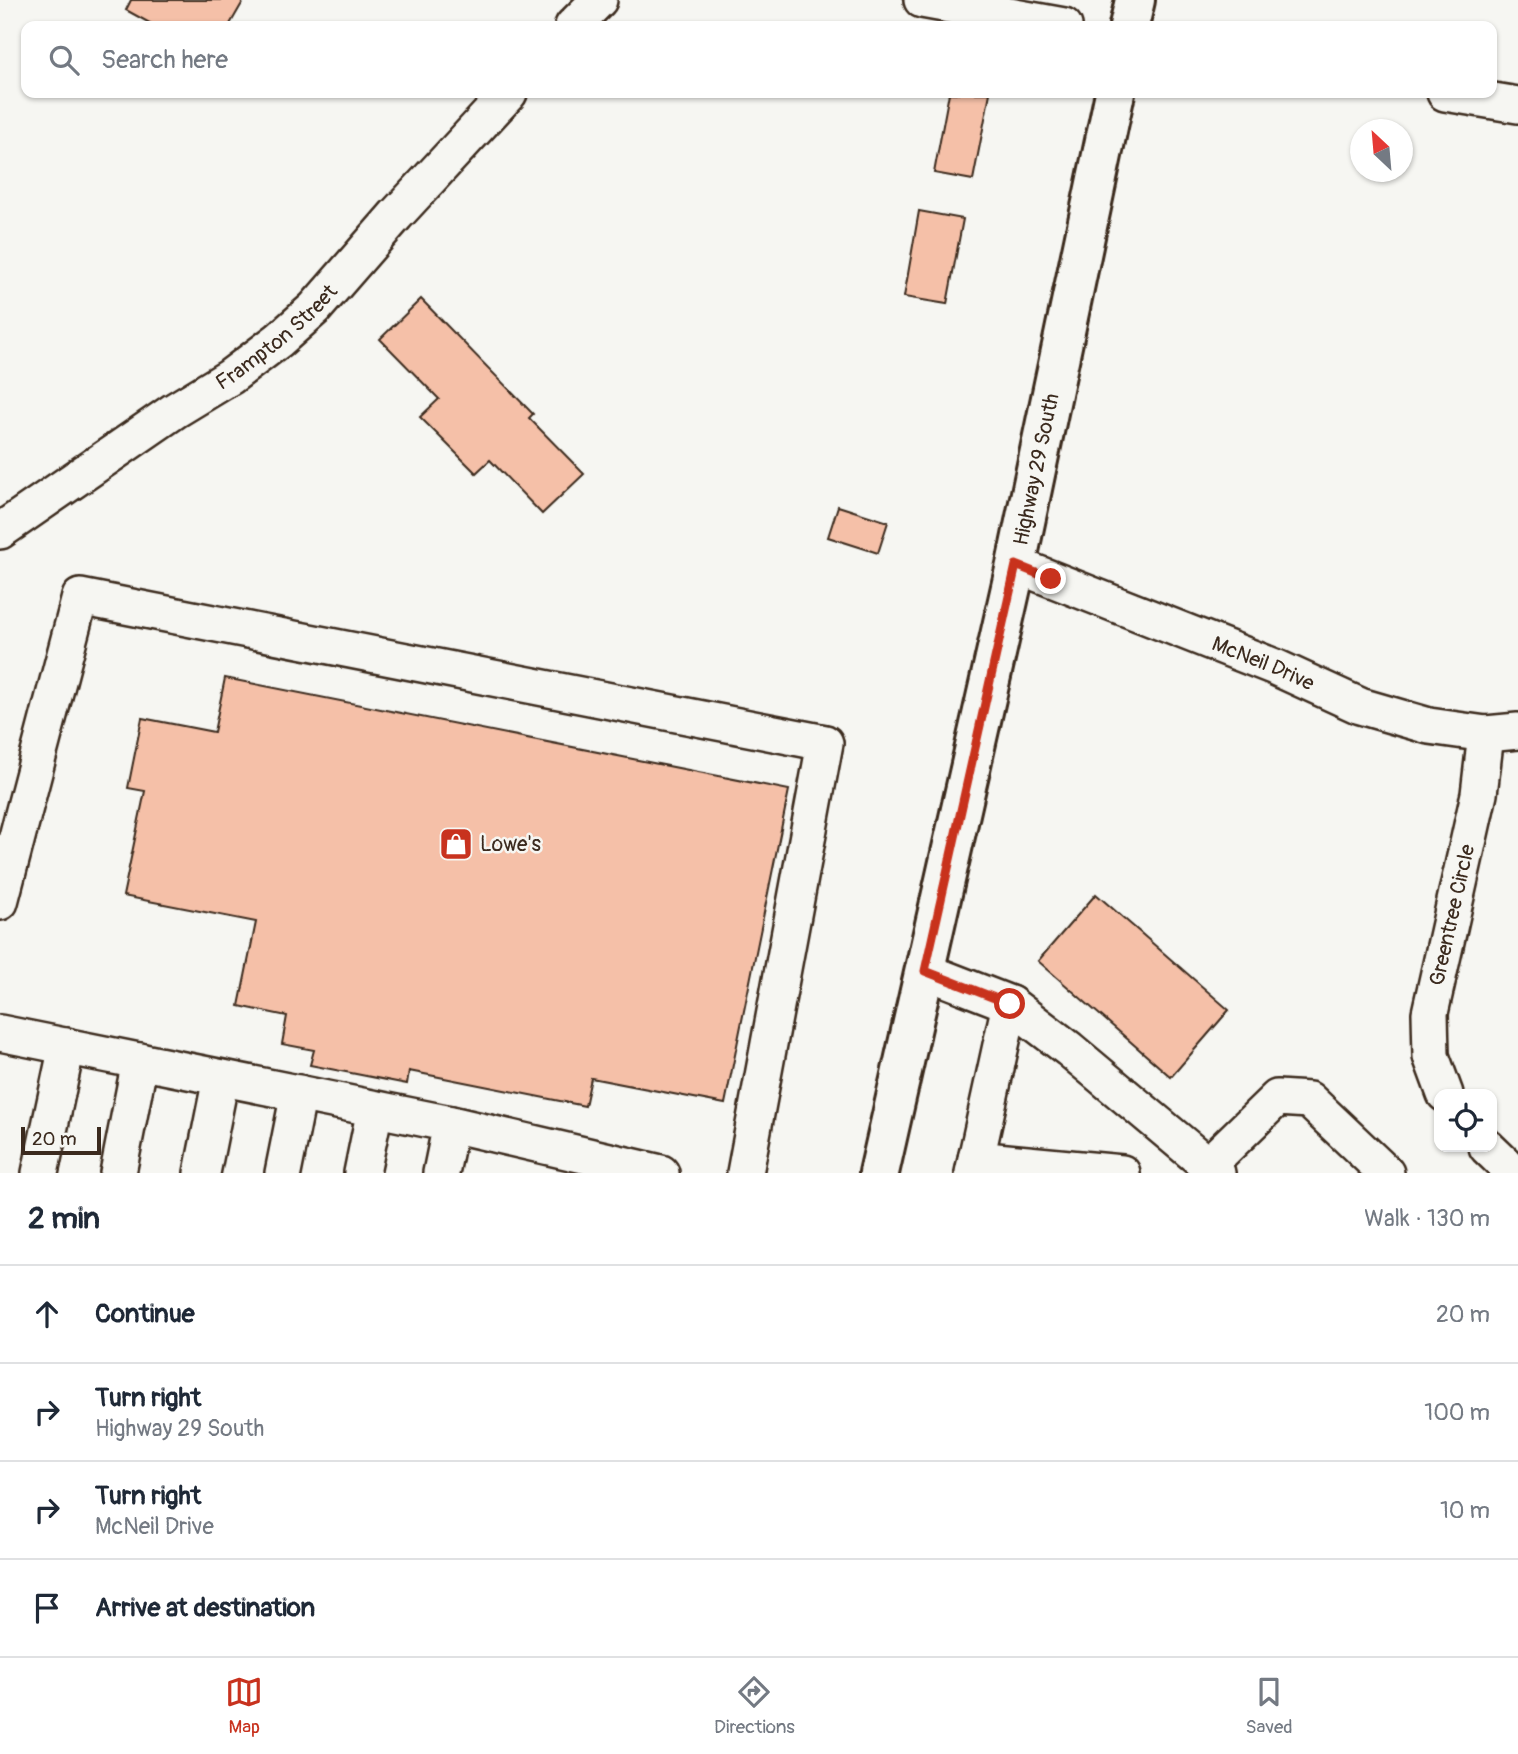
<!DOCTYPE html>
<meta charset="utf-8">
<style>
body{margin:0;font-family:Pangolin,sans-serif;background:#f6f6f7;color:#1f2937}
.controls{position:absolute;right:21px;bottom:21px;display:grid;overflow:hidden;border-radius:14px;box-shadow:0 2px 5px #0004}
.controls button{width:63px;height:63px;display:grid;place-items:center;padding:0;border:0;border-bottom:2px solid #e0e1e3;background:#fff;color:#1f2937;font:35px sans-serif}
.compass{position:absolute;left:1350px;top:119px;width:63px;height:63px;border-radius:50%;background:#fff;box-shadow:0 2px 5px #0004;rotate:334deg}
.scale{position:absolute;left:21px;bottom:18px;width:80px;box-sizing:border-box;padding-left:7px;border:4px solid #3b2a1e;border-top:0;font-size:19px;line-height:24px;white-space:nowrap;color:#3b2a1e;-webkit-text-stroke:5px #f6f6f2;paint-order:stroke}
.stop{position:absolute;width:21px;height:21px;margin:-16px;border:5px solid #c8321e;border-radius:50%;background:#fff}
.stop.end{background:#c8321e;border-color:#fff;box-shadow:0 2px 7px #0008}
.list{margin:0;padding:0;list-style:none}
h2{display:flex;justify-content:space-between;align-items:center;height:91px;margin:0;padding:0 28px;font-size:30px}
h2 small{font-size:23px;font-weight:400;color:#747a83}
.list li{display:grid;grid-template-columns:46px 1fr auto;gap:21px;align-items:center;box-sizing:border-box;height:98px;padding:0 28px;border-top:2px solid #e0e1e3}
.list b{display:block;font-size:26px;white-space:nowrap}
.list p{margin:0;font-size:23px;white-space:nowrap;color:#747a83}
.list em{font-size:23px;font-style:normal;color:#747a83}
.icon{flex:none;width:38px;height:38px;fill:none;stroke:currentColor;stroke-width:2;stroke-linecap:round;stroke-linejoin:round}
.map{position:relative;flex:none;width:1518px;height:1173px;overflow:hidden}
.search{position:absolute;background:#fff;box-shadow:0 2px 5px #0004;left:21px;right:21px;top:21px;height:77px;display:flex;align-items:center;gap:18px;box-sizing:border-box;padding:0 24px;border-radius:14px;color:#747a83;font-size:26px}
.sheet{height:483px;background:#fff}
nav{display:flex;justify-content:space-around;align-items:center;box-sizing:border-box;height:98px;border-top:2px solid #e0e1e3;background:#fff;font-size:19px;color:#747a83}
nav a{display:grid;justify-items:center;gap:4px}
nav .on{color:#c8321e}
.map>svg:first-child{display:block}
.building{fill:#f5c0a8;stroke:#3b2a1e;stroke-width:2}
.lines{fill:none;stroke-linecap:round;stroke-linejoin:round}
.minor-casing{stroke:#3b2a1e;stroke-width:40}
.major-casing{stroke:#3b2a1e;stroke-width:44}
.minor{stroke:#f6f6f2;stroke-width:35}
.major{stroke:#f6f6f2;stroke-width:38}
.route{stroke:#c8321e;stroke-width:9}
.labels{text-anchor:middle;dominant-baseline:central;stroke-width:5;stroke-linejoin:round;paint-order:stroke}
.street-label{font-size:21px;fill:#3b2a1e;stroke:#f6f6f2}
.poi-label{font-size:21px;fill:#3b2a1e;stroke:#f6f6f2;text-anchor:start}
</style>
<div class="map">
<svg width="1518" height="1173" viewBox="0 0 1518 1173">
<rect width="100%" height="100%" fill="#f6f6f2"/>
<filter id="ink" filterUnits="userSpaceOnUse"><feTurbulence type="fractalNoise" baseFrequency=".0143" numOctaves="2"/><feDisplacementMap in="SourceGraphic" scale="14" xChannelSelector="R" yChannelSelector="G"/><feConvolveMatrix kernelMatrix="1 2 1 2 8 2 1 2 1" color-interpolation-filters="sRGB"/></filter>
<g filter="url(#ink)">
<path class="building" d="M131,0h113l-15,26h-74l-29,-16z
M949,93h41l-17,87 -39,-7z
M919,211l44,8 -16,85 -43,-7z
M421,299l112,115 -4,4 55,56 -42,40 -52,-54 -14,13 -56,-56 19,-18 -59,-60z
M838,506l50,16 -10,31 -50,-16z
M225,678l564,112 -64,314 -134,-26 -6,28 -176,-35 -2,13 -97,-19 4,-15 -32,-6 5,-28 -48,-10 17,-84 -133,-26 22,-105 -17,-3 14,-70 72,14z
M1096,894l133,116 -58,67 -133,-116z"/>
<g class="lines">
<defs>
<g id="minor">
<path d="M922,0l142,26"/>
<path d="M573,26l26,-26"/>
<path d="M1445,93l73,12"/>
<path id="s1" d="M0,531l174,-120 56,-34 49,-37 36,-32 81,-93 113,-122"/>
<path id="s2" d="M1016,565l259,102 85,39 69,20 57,8 32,-3"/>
<path d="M0,902l80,-305 745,146 -80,430"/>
<path d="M925,971l85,33 59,45 148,124"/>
<path d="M0,1033l451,91 -10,49"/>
<path id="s3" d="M1445,1094l-14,-38 -1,-43 49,-219 7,-60"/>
<path d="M451,1124l210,49"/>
<path d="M1487,1147l27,26"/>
<path d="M976,1159l146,14"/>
<path d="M1208,1165l69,-67 32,2 77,73"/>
<path d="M40,1173l27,-127"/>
<path d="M118,1173l22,-112"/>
<path d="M202,1173l19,-95"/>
<path d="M283,1173l16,-80"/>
<path d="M362,1173l13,-64"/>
<path d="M973,1173l37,-169"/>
</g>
<g id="major">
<path d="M1129,26l6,-26"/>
<path id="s4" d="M879,1173l137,-608 99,-472"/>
</g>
</defs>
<use href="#minor" class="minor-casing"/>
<use href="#major" class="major-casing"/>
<use href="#minor" class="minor"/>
<use href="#major" class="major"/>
</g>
</g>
<g class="lines" filter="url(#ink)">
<path class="route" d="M1010,1004l-85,-33 91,-406 35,14"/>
</g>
<defs>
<symbol id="shop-square" viewBox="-11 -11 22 22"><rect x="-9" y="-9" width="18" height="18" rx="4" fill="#c8321e" stroke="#f6f6f2"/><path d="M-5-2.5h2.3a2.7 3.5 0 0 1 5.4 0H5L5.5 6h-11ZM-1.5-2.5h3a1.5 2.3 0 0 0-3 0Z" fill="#fff"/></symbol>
</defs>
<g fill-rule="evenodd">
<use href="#shop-square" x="437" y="825" width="38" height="38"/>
</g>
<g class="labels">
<g class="street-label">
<text stroke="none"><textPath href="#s1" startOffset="338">Frampton Street</textPath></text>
<text stroke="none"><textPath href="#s4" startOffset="721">Highway 29 South</textPath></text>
<text stroke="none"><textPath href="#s2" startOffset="266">McNeil Drive</textPath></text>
<text stroke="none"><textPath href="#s3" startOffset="184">Greentree Circle</textPath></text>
</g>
<g class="poi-label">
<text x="480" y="844">Lowe's</text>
</g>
</g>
</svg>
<div class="controls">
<button><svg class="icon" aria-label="locate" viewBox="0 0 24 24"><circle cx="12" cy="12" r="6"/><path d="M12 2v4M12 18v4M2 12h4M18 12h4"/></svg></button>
</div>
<svg class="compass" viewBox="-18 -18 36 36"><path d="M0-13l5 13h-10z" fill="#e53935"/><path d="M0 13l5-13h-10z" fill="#747a83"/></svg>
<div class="scale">20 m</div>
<div class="stop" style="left:1010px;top:1004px"></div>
<div class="stop end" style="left:1051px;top:579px"></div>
<div class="search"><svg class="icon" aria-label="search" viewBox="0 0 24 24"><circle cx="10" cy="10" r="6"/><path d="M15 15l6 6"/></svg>Search here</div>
</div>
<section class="sheet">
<h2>2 min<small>Walk · 130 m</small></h2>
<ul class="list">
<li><svg class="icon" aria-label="ahead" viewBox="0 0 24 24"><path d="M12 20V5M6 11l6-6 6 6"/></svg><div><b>Continue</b></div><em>20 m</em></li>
<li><svg class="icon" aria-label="right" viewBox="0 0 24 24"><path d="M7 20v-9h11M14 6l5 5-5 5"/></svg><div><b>Turn right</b><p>Highway 29 South</p></div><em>100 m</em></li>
<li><svg class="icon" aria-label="right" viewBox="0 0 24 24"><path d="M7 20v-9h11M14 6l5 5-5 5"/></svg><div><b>Turn right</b><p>McNeil Drive</p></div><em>10 m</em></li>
<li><svg class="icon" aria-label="arrive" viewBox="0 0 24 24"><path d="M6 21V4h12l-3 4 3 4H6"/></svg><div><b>Arrive at destination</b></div></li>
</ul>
</section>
<nav>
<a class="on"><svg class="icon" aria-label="map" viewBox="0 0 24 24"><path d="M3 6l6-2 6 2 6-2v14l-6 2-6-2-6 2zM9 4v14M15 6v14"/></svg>Map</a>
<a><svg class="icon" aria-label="directions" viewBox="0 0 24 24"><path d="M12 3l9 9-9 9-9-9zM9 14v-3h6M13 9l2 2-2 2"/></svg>Directions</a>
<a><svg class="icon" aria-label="saved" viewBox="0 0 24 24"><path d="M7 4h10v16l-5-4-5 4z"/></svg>Saved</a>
</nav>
